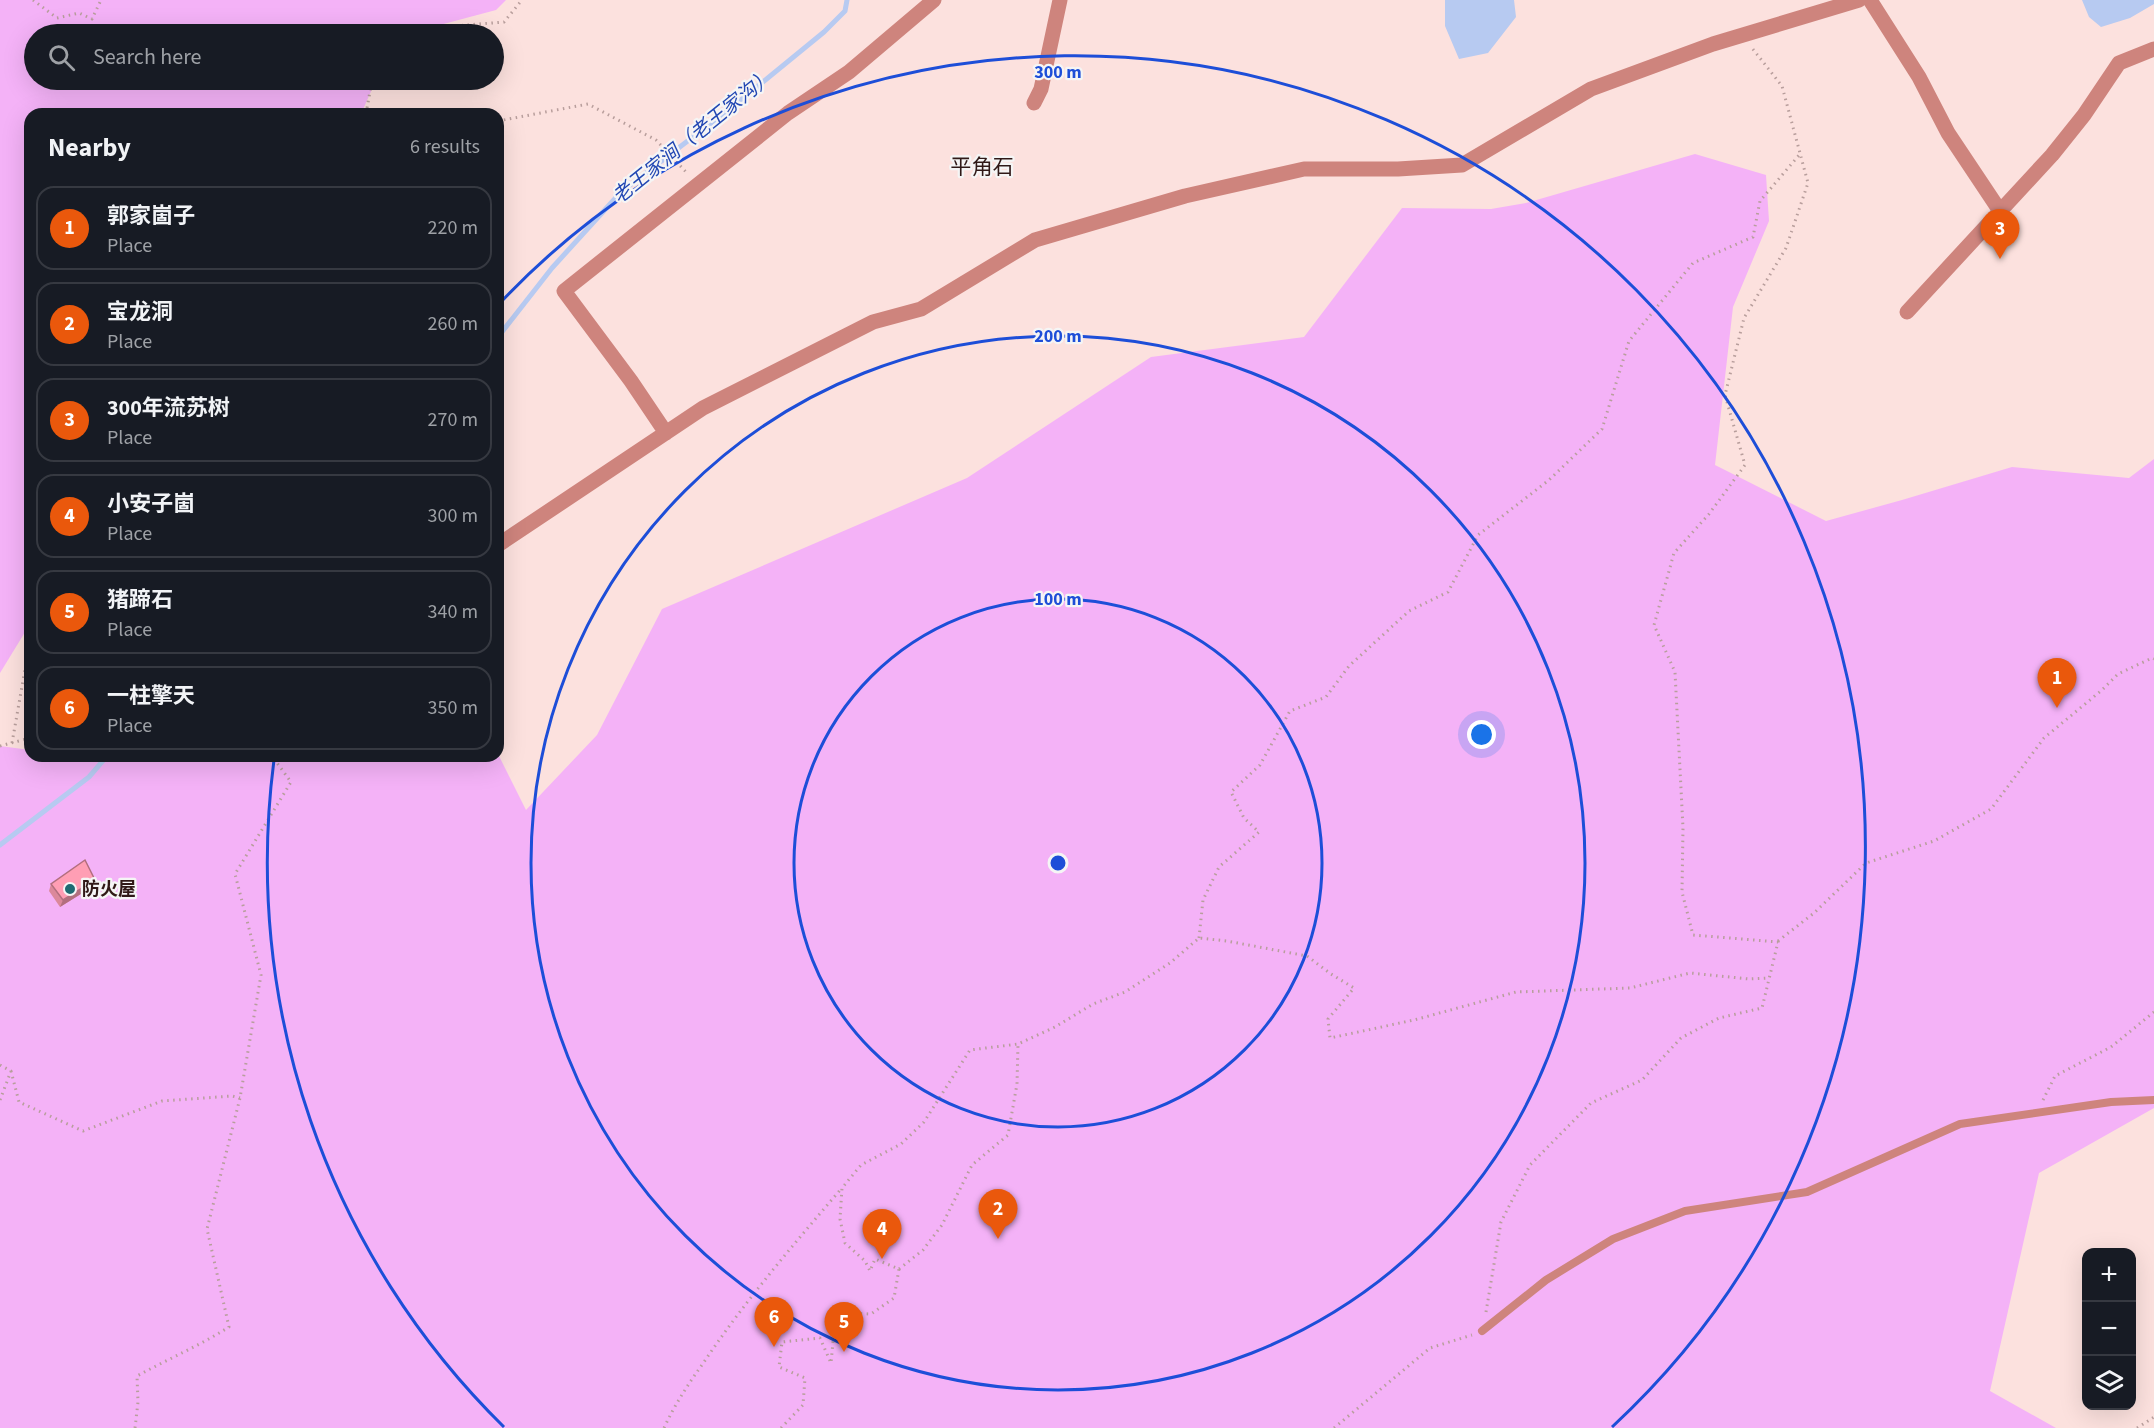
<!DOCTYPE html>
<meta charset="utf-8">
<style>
body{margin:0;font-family:"Source Sans 3","Noto Sans SC",sans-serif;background:#20242c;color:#f1f3f6}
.controls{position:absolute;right:18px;bottom:18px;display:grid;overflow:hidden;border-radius:12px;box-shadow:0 6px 24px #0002}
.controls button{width:54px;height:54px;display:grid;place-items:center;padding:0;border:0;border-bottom:2px solid #363941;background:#171b24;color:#f1f3f6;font:30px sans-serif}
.you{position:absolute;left:1482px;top:735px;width:21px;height:21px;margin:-15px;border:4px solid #fff;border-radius:50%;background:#1a73e8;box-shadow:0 0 0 9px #1a73e833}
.badge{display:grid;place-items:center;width:39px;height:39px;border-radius:50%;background:#ea580c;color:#fff;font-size:20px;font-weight:700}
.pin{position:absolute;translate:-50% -50px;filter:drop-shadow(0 2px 3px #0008)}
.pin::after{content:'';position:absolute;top:32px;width:21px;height:18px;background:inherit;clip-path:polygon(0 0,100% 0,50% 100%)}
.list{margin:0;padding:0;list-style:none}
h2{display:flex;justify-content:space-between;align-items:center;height:78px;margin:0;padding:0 24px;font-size:26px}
h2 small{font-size:20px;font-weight:400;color:#9ea1a6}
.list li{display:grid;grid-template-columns:39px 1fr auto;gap:18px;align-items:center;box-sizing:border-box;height:84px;margin:0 12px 12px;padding:0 12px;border:2px solid #363941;border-radius:18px}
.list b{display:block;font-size:22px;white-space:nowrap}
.list p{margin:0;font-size:20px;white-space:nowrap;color:#9ea1a6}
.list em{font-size:20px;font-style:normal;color:#9ea1a6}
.icon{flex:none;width:33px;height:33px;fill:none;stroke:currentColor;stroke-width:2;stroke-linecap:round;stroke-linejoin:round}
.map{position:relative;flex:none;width:2154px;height:1428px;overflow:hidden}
.search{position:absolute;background:#171b24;box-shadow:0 6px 24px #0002;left:24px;top:24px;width:480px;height:66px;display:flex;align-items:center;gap:15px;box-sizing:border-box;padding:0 21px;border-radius:33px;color:#9ea1a6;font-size:22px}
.panel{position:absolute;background:#171b24;box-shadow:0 6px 24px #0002;left:24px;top:108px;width:480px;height:654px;border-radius:18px}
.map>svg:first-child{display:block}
.green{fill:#f4b2f7}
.water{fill:#b7caf1}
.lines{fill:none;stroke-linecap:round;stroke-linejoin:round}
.stream{stroke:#b7caf1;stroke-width:5}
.path{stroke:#b89e9c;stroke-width:3;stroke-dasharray:1.5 4.5;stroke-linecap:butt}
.service{stroke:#ce847d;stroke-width:8}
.minor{stroke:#ce847d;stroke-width:15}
.wall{fill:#db889b}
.shaded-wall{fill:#b26f7e}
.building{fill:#ff9eb4;stroke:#b26f7e;stroke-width:1.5}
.ring{fill:none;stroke:#1d4ed8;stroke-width:3}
.poi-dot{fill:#1f6a72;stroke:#f5f5f5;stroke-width:2}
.labels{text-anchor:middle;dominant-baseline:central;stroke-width:4.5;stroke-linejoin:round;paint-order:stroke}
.poi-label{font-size:18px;font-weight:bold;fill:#301917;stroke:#f5f5f5;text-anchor:start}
.water-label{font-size:20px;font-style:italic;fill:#2247b3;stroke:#f5f5f5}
.quarter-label{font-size:21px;fill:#301917;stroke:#f5f5f5}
.centre{fill:#1d4ed8;stroke:#f5f5f5;stroke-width:3}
.ring-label{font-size:18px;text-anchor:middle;font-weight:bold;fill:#1d4ed8;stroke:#f5f5f5;stroke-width:4.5;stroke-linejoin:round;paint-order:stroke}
</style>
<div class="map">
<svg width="2154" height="1428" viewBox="0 0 2154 1428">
<rect width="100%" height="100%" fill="#fce1de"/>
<path class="green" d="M0,0h506l-10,10 -90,24h-372v46h342l-15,34h-331v510l-30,49z
M1695,154l71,21 3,46 -36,86 -18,158 111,56 76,-21 110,-33 117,11 25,-19v649l-115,65 -49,218 66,37h-2056v-682l30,4v6h55l54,6 13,-6h346v-2l28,56 71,-75 65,-126 305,-131 184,-121 153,-20 98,-129 89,1 35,-6z"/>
<path class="water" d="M1445,0h69l2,17 -28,36 -29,6 -14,-33z
M2082,0h72v4l-24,14 -29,9 -12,-10z"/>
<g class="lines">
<path class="stream" d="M498,337l54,-69 69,-76 115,-88 88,-72 21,-21 2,-11
M0,845l89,-68 18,-21"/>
<path class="path" d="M33,0l24,18 22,-5 13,6 9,-19
M379,34l1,-2 124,-10 18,-22
M366,114l6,-34
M498,121l90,-17 68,36 30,32
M12,743l18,-102
M0,746l30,-8
M1199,938l4,-38 16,-33 40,-35 -15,-14 -13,-26 29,-27 30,-54 36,-14 23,-31 60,-55 39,-19 30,-57 71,-55 53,-51 27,-88 64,-78 60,-26 7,-36 40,-47
M1778,941l36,-28 52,-50 68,-22 57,-32 53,-71 58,-48 16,-16 34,-16 2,1
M0,1065l11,6 -11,29
M11,1071l8,31 64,29 79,-30 70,-5 8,2
M2043,1100l12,-24 56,-29 43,-35
M899,1269l24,-19 19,-25 30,-60 36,-30 9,-51 1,-40
M1486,1312l15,-90 29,-57 61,-62 51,-23 39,-42 38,-20 43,-10 16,-66 -85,-7 -11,-43 1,-64 -8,-156 -21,-47 20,-72 35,-39 36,-49 -20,-70 19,-77 42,-70 22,-65 -26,-97 -30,-38
M135,1428l3,-26 -1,-26c31,-17 62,-30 92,-49l-22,-98 33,-131 21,-123 -26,-101 56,-92 -19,-26
M664,1428c11,-24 25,-45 40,-66 41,-61 89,-117 137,-173
M781,1428l22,-23 2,-27 -26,-11 3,-25 38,-4 11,25 2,-21 12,-29 26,1 23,-16 5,-29 -24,-10 -5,12 -5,-10 -20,-18 -5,-24 2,-31 19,-23 40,-21 23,-22 46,-72 48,-6 37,-17 38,-23 32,-12 45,-29 29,-25 28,3 80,15 24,18 23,14 -26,31 2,19 84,-18 102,-28 114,-4 60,-15 59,6 20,-1
M1334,1428l96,-80 42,-13
M2137,1428l17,-11"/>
<path class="service" d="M1482,1331l64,-51 67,-41 72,-28 122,-19 153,-68 151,-22 43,-2"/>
<path class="minor" d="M1870,0l49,77 29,56 52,78
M1034,103l7,-14 19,-89
M1907,312l145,-157 32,-40 35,-52 35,-14
M666,433l-35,-52 -67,-90 224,-178 61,-41 85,-72
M498,545l205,-137 170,-86 48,-13 114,-69 150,-44 119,-27h94l64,-4 129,-76 122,-45 146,-44"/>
</g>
<path class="wall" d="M51,884l41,3 -32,20 -11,-16z"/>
<path class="shaded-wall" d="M95,880l-3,7 -32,20 3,-7z"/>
<path class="building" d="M85,860l10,20 -32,20 -12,-16z"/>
<g class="ring">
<circle cx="1058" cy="863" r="264"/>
<circle cx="1058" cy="863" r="527"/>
<path d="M504 1427A791 791 0 0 1 274 760M499 304A791 791 0 1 1 1612 1427"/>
</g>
<circle class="poi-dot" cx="70" cy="889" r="6"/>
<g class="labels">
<g class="poi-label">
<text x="82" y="889">防火屋</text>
</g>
<g class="water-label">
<text transform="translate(693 137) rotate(-39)">老王家涧（老王家沟）</text>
</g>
<g class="quarter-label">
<text x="982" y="167">平角石</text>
</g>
</g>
<circle cx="1058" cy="863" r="9" class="centre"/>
<g class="ring-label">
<text x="1058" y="78">300 m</text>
<text x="1058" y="342">200 m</text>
<text x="1058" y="605">100 m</text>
</g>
</svg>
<div class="controls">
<button>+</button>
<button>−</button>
<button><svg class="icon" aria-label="layers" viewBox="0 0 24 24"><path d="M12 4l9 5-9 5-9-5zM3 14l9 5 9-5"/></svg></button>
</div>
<div class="you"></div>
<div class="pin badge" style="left:2057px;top:708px">1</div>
<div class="pin badge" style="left:998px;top:1239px">2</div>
<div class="pin badge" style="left:2000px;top:259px">3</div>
<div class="pin badge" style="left:882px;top:1259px">4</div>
<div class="pin badge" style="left:844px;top:1352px">5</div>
<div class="pin badge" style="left:774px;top:1347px">6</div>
<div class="search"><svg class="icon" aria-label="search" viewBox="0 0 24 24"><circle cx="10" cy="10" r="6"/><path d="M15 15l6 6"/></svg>Search here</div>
<section class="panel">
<h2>Nearby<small>6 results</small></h2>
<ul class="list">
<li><span class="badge">1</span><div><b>郭家崮子</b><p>Place</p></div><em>220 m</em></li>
<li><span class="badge">2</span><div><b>宝龙洞</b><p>Place</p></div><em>260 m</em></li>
<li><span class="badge">3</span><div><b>300年流苏树</b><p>Place</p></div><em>270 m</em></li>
<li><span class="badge">4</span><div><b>小安子崮</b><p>Place</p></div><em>300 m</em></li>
<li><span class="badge">5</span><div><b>猪蹄石</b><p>Place</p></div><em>340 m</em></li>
<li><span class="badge">6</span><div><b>一柱擎天</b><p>Place</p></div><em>350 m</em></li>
</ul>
</section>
</div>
